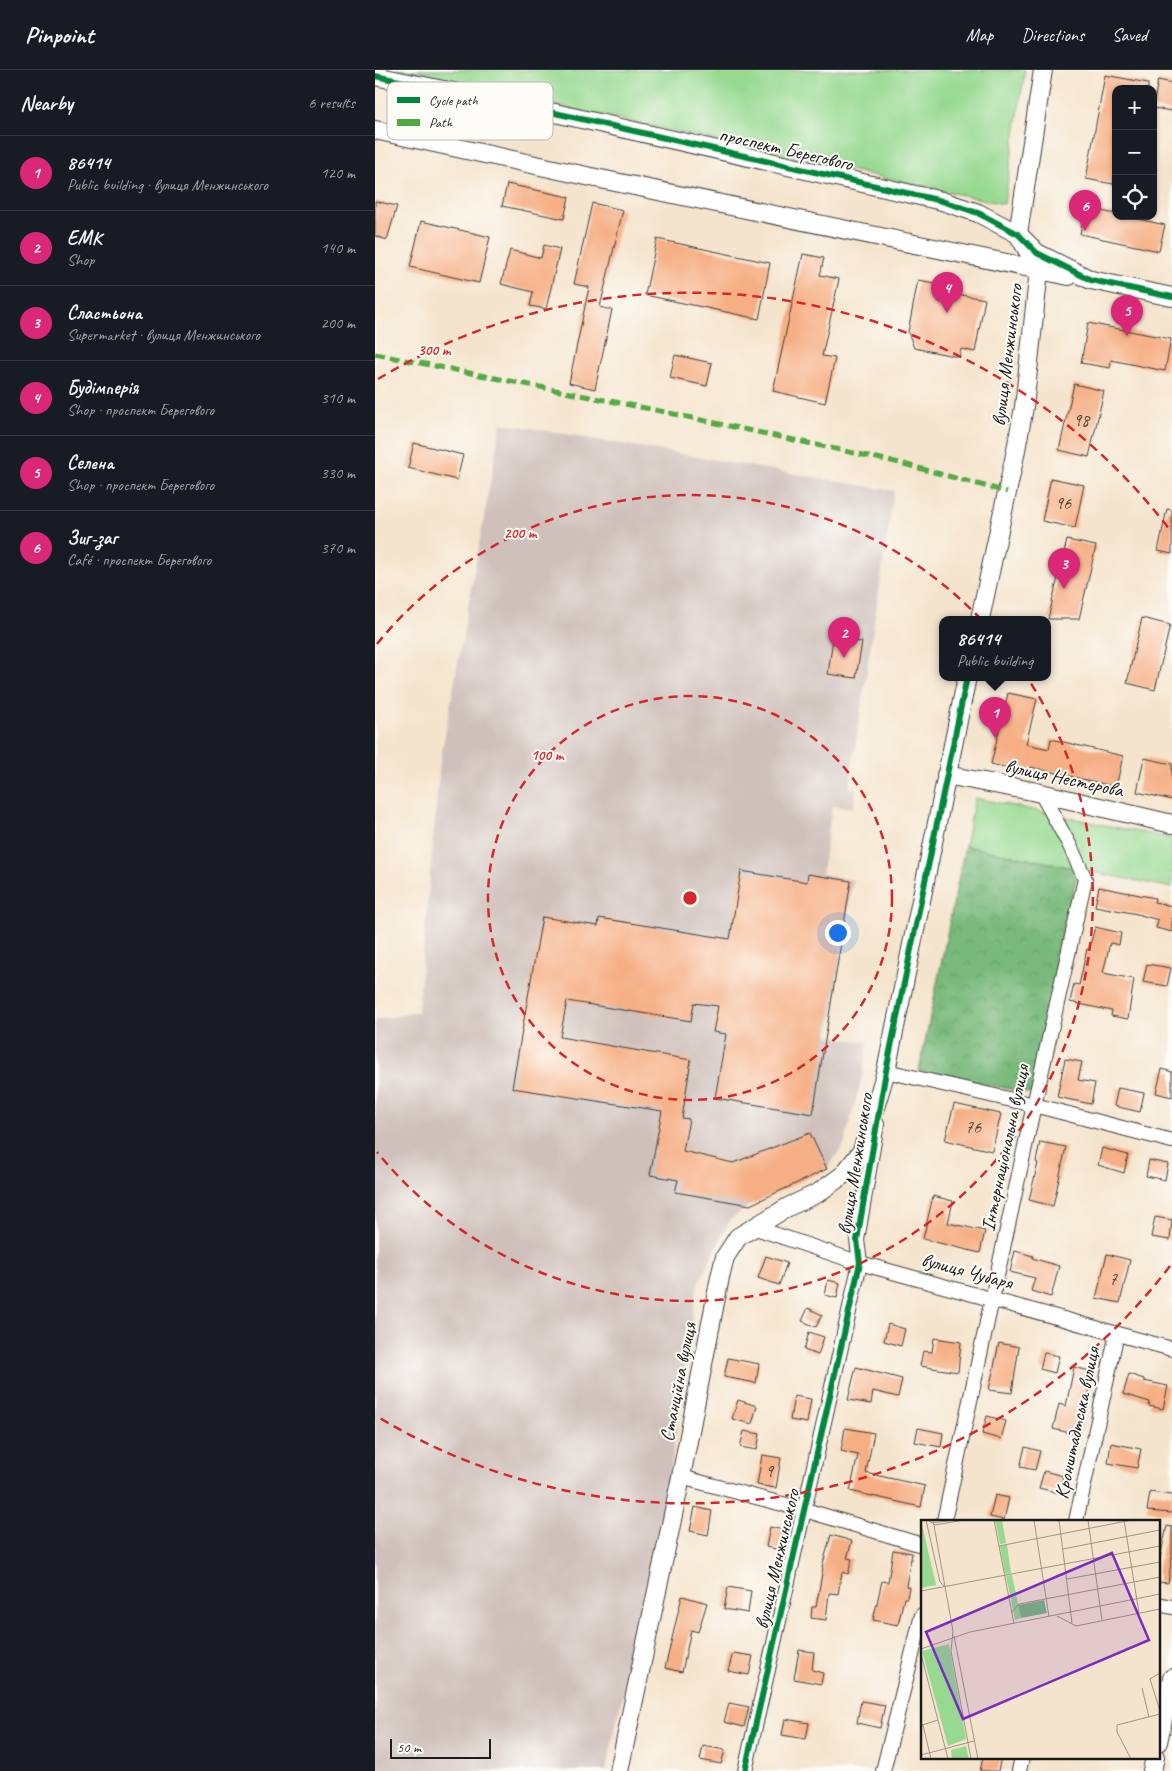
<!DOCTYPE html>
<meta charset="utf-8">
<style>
body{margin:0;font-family:Caveat,sans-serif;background:#242831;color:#f1f3f6}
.controls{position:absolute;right:15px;top:15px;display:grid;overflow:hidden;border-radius:10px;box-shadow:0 1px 4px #0004}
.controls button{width:45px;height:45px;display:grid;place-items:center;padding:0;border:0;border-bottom:1px solid #363941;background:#171b24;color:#f1f3f6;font:25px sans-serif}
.scale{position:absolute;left:15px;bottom:12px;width:101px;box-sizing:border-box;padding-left:5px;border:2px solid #1c1c1c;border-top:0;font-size:14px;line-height:18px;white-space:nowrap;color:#1c1c1c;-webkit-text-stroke:4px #fdfcf7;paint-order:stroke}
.you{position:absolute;left:462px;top:862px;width:18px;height:18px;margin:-12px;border:4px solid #fff;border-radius:50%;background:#1a73e8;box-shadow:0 0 0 8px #1a73e833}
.badge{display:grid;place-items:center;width:32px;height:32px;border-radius:50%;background:#db2777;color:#fff;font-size:16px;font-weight:700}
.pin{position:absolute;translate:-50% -41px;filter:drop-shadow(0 1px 2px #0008)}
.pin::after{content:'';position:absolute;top:26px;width:18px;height:15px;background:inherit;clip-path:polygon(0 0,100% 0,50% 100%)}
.popup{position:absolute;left:564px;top:546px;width:112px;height:65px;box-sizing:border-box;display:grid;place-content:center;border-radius:10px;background:#171b24;filter:drop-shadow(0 1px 4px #0005);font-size:16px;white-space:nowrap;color:#9ea1a6}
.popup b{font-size:19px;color:#f1f3f6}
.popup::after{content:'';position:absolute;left:50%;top:100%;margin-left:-10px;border:10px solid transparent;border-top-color:#171b24}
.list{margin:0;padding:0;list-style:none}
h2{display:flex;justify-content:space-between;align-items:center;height:65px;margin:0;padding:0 20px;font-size:21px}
h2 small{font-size:16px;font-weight:400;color:#9ea1a6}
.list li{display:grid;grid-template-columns:32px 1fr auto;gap:15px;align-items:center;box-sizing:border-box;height:75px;padding:0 20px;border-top:1px solid #363941}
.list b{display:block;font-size:19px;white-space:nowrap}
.list p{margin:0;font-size:16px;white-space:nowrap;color:#9ea1a6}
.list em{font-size:16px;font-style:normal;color:#9ea1a6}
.icon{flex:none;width:28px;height:28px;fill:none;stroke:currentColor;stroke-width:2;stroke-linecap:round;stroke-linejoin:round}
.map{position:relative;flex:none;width:797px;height:1701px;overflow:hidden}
header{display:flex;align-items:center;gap:30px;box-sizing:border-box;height:70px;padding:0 25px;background:#171b24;border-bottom:1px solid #363941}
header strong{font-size:24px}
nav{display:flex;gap:28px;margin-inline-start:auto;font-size:18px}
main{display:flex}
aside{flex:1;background:#171b24}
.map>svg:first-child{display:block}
.industrial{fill:#cfc0bb}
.grass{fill:#97d991;stroke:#5a7a56}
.forest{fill:url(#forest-crowns);stroke:#4a6a4c}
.building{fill:#f6af84}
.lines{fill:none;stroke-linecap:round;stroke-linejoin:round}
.minor-casing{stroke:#3d3a37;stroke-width:16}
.tertiary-casing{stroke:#3d3a37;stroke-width:20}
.minor{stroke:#fff;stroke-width:14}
.tertiary{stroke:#fff;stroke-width:18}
.quiet{stroke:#52a943;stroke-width:5;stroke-dasharray:10 5;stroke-linecap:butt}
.cycleway-casing{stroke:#fdfcf7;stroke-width:9}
.cycleway{stroke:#00873e;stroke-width:6}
.ring{fill:none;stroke:#d62828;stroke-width:2.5;stroke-dasharray:9 6}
.labels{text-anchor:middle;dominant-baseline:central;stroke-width:4;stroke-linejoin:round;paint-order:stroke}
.number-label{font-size:18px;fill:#524136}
.street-label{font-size:20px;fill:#1c1c1c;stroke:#fdfcf7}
.inset-road{fill:none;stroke:#9e9486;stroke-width:1}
.view{fill:#7b2cbf;fill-opacity:0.15;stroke:#7b2cbf;stroke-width:2.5}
.inset-edge{fill:none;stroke:#1c1c1c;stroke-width:2.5}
.key{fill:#fdfcf7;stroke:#bab9b5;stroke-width:1}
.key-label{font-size:14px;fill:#1c1c1c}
.centre{fill:#d62828;stroke:#fdfcf7;stroke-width:2.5}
.ring-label{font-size:15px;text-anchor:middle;font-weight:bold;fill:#d62828;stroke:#fdfcf7;stroke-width:4;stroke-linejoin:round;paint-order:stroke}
</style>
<header>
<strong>Pinpoint</strong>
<nav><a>Map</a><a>Directions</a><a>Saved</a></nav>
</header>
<main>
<aside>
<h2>Nearby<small>6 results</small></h2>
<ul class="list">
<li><span class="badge">1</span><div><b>86414</b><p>Public building · вулиця Менжинського</p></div><em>120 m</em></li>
<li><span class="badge">2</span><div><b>ЕМК</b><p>Shop</p></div><em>140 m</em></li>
<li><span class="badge">3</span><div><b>Сластьона</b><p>Supermarket · вулиця Менжинського</p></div><em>200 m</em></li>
<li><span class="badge">4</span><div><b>Будімперія</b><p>Shop · проспект Берегового</p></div><em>310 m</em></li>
<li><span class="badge">5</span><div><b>Селена</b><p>Shop · проспект Берегового</p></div><em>330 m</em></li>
<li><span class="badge">6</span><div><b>Зиг-заг</b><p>Café · проспект Берегового</p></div><em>370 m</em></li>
</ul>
</aside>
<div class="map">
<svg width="797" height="1701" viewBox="0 0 797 1701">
<defs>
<pattern id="forest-crowns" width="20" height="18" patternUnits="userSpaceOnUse" patternTransform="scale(1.25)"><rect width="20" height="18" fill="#79b97b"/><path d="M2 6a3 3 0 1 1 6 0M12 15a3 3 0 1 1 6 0" fill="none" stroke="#689e6a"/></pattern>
</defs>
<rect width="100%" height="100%" fill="#fdfcf7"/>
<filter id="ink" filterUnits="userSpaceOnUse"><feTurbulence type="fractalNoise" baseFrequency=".02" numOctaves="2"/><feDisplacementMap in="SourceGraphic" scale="10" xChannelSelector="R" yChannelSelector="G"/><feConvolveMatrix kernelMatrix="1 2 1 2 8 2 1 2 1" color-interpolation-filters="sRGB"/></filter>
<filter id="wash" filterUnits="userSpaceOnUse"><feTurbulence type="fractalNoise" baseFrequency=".0096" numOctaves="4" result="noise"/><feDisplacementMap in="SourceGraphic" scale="20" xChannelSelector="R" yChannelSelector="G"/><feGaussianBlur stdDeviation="1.12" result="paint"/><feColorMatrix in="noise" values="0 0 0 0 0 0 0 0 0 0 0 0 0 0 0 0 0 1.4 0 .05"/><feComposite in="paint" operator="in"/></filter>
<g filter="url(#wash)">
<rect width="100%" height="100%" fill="#f5e4cd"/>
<path class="industrial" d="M126,353l393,68 -45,297 7,1 -3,19 -21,-2 -10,68 31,6 -25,156 40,6 -7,39 -17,63 -17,25 -77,36 -20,15 -33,66 -28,194 -63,291h-231v-751l43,-8 22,-250z"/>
<path class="grass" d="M21,0h629l-21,134z
M600,728l197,41v49l-207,-42z"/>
<path class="forest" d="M590,776l113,23 -45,225 -114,-23z"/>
<g id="blocks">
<path class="building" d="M730,5l43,8v6h-32v81l-3,14 -27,-5z
M783,10l14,3v28l-19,-3z
M132,114l62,13 -5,22 -62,-13z
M0,131l22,5 -10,34 -12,-4z
M217,133l31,7 -23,97 12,3 -17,79 -26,-6 20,-96 -15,-3z
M710,138l31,6v2h9l40,9 -6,26 -79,-17z
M46,151l69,16 -11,46 -69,-16z
M282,169l113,24 -11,56 -114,-24z
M169,175l16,4 -14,60 -16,-3 3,-14 -32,-8 9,-34 31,8z
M428,184l21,4 -4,17 19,4 -17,77 13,2 -10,45 -52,-12z
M543,210l32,6 -1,7 36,6 -10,53 -14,-3 -2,8 -45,-9 -6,-16z
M713,253l83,16 -6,32 -54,-11 -1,8 -29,-5z
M300,285l37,8 -5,23 -37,-8z
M699,314l30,7 -15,66 -30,-7z
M39,373l49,12 -6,25 -49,-12z
M676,408l33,7 -9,43 -33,-7z
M792,439l5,1v44l-14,-3z
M692,470l29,6 -17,73h-31z
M767,548l28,7 -15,65 -28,-7z
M458,568l29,4 -6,36 -28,-4z
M633,623l29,6 -11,45 23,5 2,-10 72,17 -7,31 -85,-20 -2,6 -38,-9z
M769,688l28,6v36l-35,-8z
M366,801l66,11 1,-8 43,7 -38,233 -98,-16 11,-64 -13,-2 5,-26 -24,-3 -3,18 -124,-20 -7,36 131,23 -9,58 7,1 -6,32 50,12 77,-30 17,36 -77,36 -75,-13 3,-12 -28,-5 12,-64 -150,-23 30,-171 56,9 1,-8 131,21z
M724,817l56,11 -1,4 18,4v26l-16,-4 2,-8 -21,-6 -42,-8z
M720,857l26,6 -2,12 -9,-2 -7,30 31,6 -6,40 -17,-3 1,-5 -42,-9 4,-18 5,1 8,-36h2z
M772,894l24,4 -4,18 -24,-4z
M690,989l17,3 -4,18 17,3 -4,21 -34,-7z
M787,999l10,3v25l-16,-4z
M743,1018l26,5 -4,19 -26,-6z
M579,1034l47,10 -9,37 -47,-11z
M665,1072l26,5 -13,59 -24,-6 9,-37 -2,-1z
M727,1078l26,7 -4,18 -26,-8z
M774,1090l19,4 -3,16 -19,-4z
M558,1126l20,5 -5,22 37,8 -5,22 -57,-14z
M780,1147l17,3 -2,20 -19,-3z
M640,1181l18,5 -1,2 27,8 -8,31 -20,-6 4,-13 -25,-6z
M732,1184l23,6 -10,43 -24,-5z
M391,1186l21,7 -8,22 -21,-7z
M453,1210l12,3 -3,15 -12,-3z
M433,1238l14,7 -6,12 -14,-6z
M513,1254l17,5 -4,17 -17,-5z
M434,1262l15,5 -6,18 -14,-5z
M559,1268l27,4 -3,30 -38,-6 3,-15 9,1z
M624,1273l20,4 -7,46 -23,-3z
M669,1283l15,3 -4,17 -15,-4z
M353,1288l31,6 -3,19 -32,-6z
M481,1297l46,12 -4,18 -25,-6 -2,13 -23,-4z
M699,1297l20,5 -15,63 -26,-6 6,-25 7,2z
M754,1304l15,5v2l24,5 -5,23 -14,-3 1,-4 -27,-8z
M419,1326l17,3 -4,24 -17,-3z
M363,1330l19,6 -5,18 -20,-5z
M612,1346l19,5 -5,18 -19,-5z
M470,1358l29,5 -8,40 59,13 -4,21 -71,-16 8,-36 -17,-4z
M543,1358l25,5 -2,14 -26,-5z
M369,1361l16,3 -3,16 -17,-3z
M736,1373l30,6 -4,19 -29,-5z
M650,1377l15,4 -5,19 -15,-3z
M387,1385l19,3 -5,30 -19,-3z
M669,1401l19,5 -4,17 -20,-5z
M775,1422l22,3v18l-25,-2z
M620,1425l14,3 -5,22 -14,-3z
M320,1437l17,4 -4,24 -18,-4z
M792,1456l5,1v30l-4,26 -10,-1v-15z
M395,1457l14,3 -3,20 -15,-3z
M456,1465l21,6 -5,17 5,1 -4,15 -6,-2 -4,22 -9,-1 -3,27 -15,-2 1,-11h4l7,-39 -1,-1z
M518,1480l19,3 -6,33 3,1 -2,11h-3l-6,27 -25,-5 9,-39 6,1z
M353,1517l23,4 -3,22 -24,-4z
M307,1526l25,7 -9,29 -7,-2 -9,42 -17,-4z
M424,1580l15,2 -2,18 11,3 -2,11 -27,-5z
M358,1583l20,3 -4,19 -21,-4z
M486,1631l24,4 -5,23 -23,-5z
M354,1633l20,4 -5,20 -20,-5z
M410,1649l24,4 -3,16 -24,-4z
M328,1676l22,4 -4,14 -21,-4z
M608,1687h18l-3,14h-18z"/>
</g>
</g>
<g filter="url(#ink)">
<use href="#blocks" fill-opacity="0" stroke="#3d3a37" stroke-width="1"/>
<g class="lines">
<defs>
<path id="minor" d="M510,1008l1,-7 148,34 138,36
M378,1157l107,36 312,86
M306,1407l124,33 117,35
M569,1451l90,-416 51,-226 -15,-33 -29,-53
M701,1451l41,-188
M783,1534l14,3
M370,1701l115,-508 -3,-23 20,-116
M508,1701l39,-156
M644,1701l3,-14"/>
<path id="tertiary" d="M0,6l180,37 387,88 36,12 40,21 19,19 54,27 81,17
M0,60l216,47 478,99
M605,549l35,-164 9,-48 15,-137 -21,-36 25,-164
M571,705l86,16 140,33
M783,1672l14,-64
M244,1701l62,-294 39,-200 5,-20 13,-20 50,-30 30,-14 25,-18 19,-24 24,-80 81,-394
M777,1701l3,-14"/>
</defs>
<use href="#minor" class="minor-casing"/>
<use href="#tertiary" class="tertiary-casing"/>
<use href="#minor" class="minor"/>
<use href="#tertiary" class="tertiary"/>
<path class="quiet" d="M0,284l285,57 240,52 107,29"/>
<defs>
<path id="cycleway" d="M0,6l180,37 387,88 36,12 40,21 19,19 54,27 81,17
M370,1701l115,-508 -3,-23 29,-169 81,-394"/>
</defs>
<use href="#cycleway" class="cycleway-casing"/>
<use href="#cycleway" class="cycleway"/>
</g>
</g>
<g class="ring">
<circle cx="315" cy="828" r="202"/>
<path d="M2 574A403 403 0 1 1 2 1082"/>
<path d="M795 1196A605 605 0 0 1 3 1347M3 309A605 605 0 0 1 795 460"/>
</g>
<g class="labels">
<g class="number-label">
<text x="706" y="350">98</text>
<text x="688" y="433">96</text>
<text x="598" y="1057">76</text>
<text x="738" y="1209">7</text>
<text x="394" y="1401">9</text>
</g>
<g class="street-label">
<text transform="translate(411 79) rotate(13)">проспект Берегового</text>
<text transform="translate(632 285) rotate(-83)">вулиця Менжинського</text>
<text transform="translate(689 708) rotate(12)">вулиця Нестерова</text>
<text transform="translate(630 1078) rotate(-78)">Інтернаціональна вулиця</text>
<text transform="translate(480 1094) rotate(-81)">вулиця Менжинського</text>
<text transform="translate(592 1201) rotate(15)">вулиця Чубаря</text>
<text transform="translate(303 1312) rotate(-79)">Станційна вулиця</text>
<text transform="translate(702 1353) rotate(-78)">Кронштадтська вулиця</text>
<text transform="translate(402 1489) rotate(-77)">вулиця Менжинського</text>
</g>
</g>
<g transform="translate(546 1450)">
<rect width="239" height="239" fill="#f5e4cd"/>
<path d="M74,0h7l4,23 -6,1zM86,25l4,28 -6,1 -5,-28zM91,55l9,43 -6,2 -9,-44zM28,124l17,95 -18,7 -26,-95zM45,226l3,13h-17l-1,-9z" fill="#97d991"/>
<path d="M123,80l3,13 -26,5 -3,-13z" fill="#79b97b"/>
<path d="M0,0l15,65 -15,3z" fill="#97d991"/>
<path class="inset-road" d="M5,0l14,62 4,4M7,0l7,5 29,-5M12,0l20,111 -2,20 20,108M73,0l20,104M113,0l15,97M138,0l13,103M167,0l14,100M203,0l15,93M12,3l20,-3M78,26l133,-26M142,29l97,-19M146,59l93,-17M0,71l239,-45M90,93l8,-9 141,-27M136,96l19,10 84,-17M33,116l24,123M0,129l49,-17 190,-38M0,134l27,105M239,153l-10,6 10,32M221,168l7,29M1,205l16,-5M2,205l8,34M0,235l53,-14M210,239l-14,-27v-7l43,-11"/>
<path class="view" d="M191,33l37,87 -186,79 -37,-87z"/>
<rect width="239" height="239" class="inset-edge"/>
</g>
<rect x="12" y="12" width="166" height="58" rx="8" class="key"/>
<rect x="22" y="27" width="23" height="6" fill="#00873e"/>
<rect x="22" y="49" width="23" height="7" fill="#52a943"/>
<g class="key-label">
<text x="54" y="35">Cycle path</text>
<text x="54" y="57">Path</text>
</g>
<circle cx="315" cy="828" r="8" class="centre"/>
<g class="ring-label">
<text x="59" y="285">300 m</text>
<text x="145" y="468">200 m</text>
<text x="172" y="690">100 m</text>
</g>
</svg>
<div class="controls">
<button>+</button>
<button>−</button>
<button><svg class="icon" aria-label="locate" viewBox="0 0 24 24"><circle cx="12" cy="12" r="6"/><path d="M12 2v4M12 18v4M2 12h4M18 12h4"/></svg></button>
</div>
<div class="scale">50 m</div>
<div class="you"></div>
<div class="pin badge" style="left:620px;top:668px">1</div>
<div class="popup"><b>86414</b>Public building</div>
<div class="pin badge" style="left:469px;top:588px">2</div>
<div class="pin badge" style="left:689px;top:519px">3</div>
<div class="pin badge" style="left:572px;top:243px">4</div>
<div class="pin badge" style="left:752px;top:266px">5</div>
<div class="pin badge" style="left:710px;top:161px">6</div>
</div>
</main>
